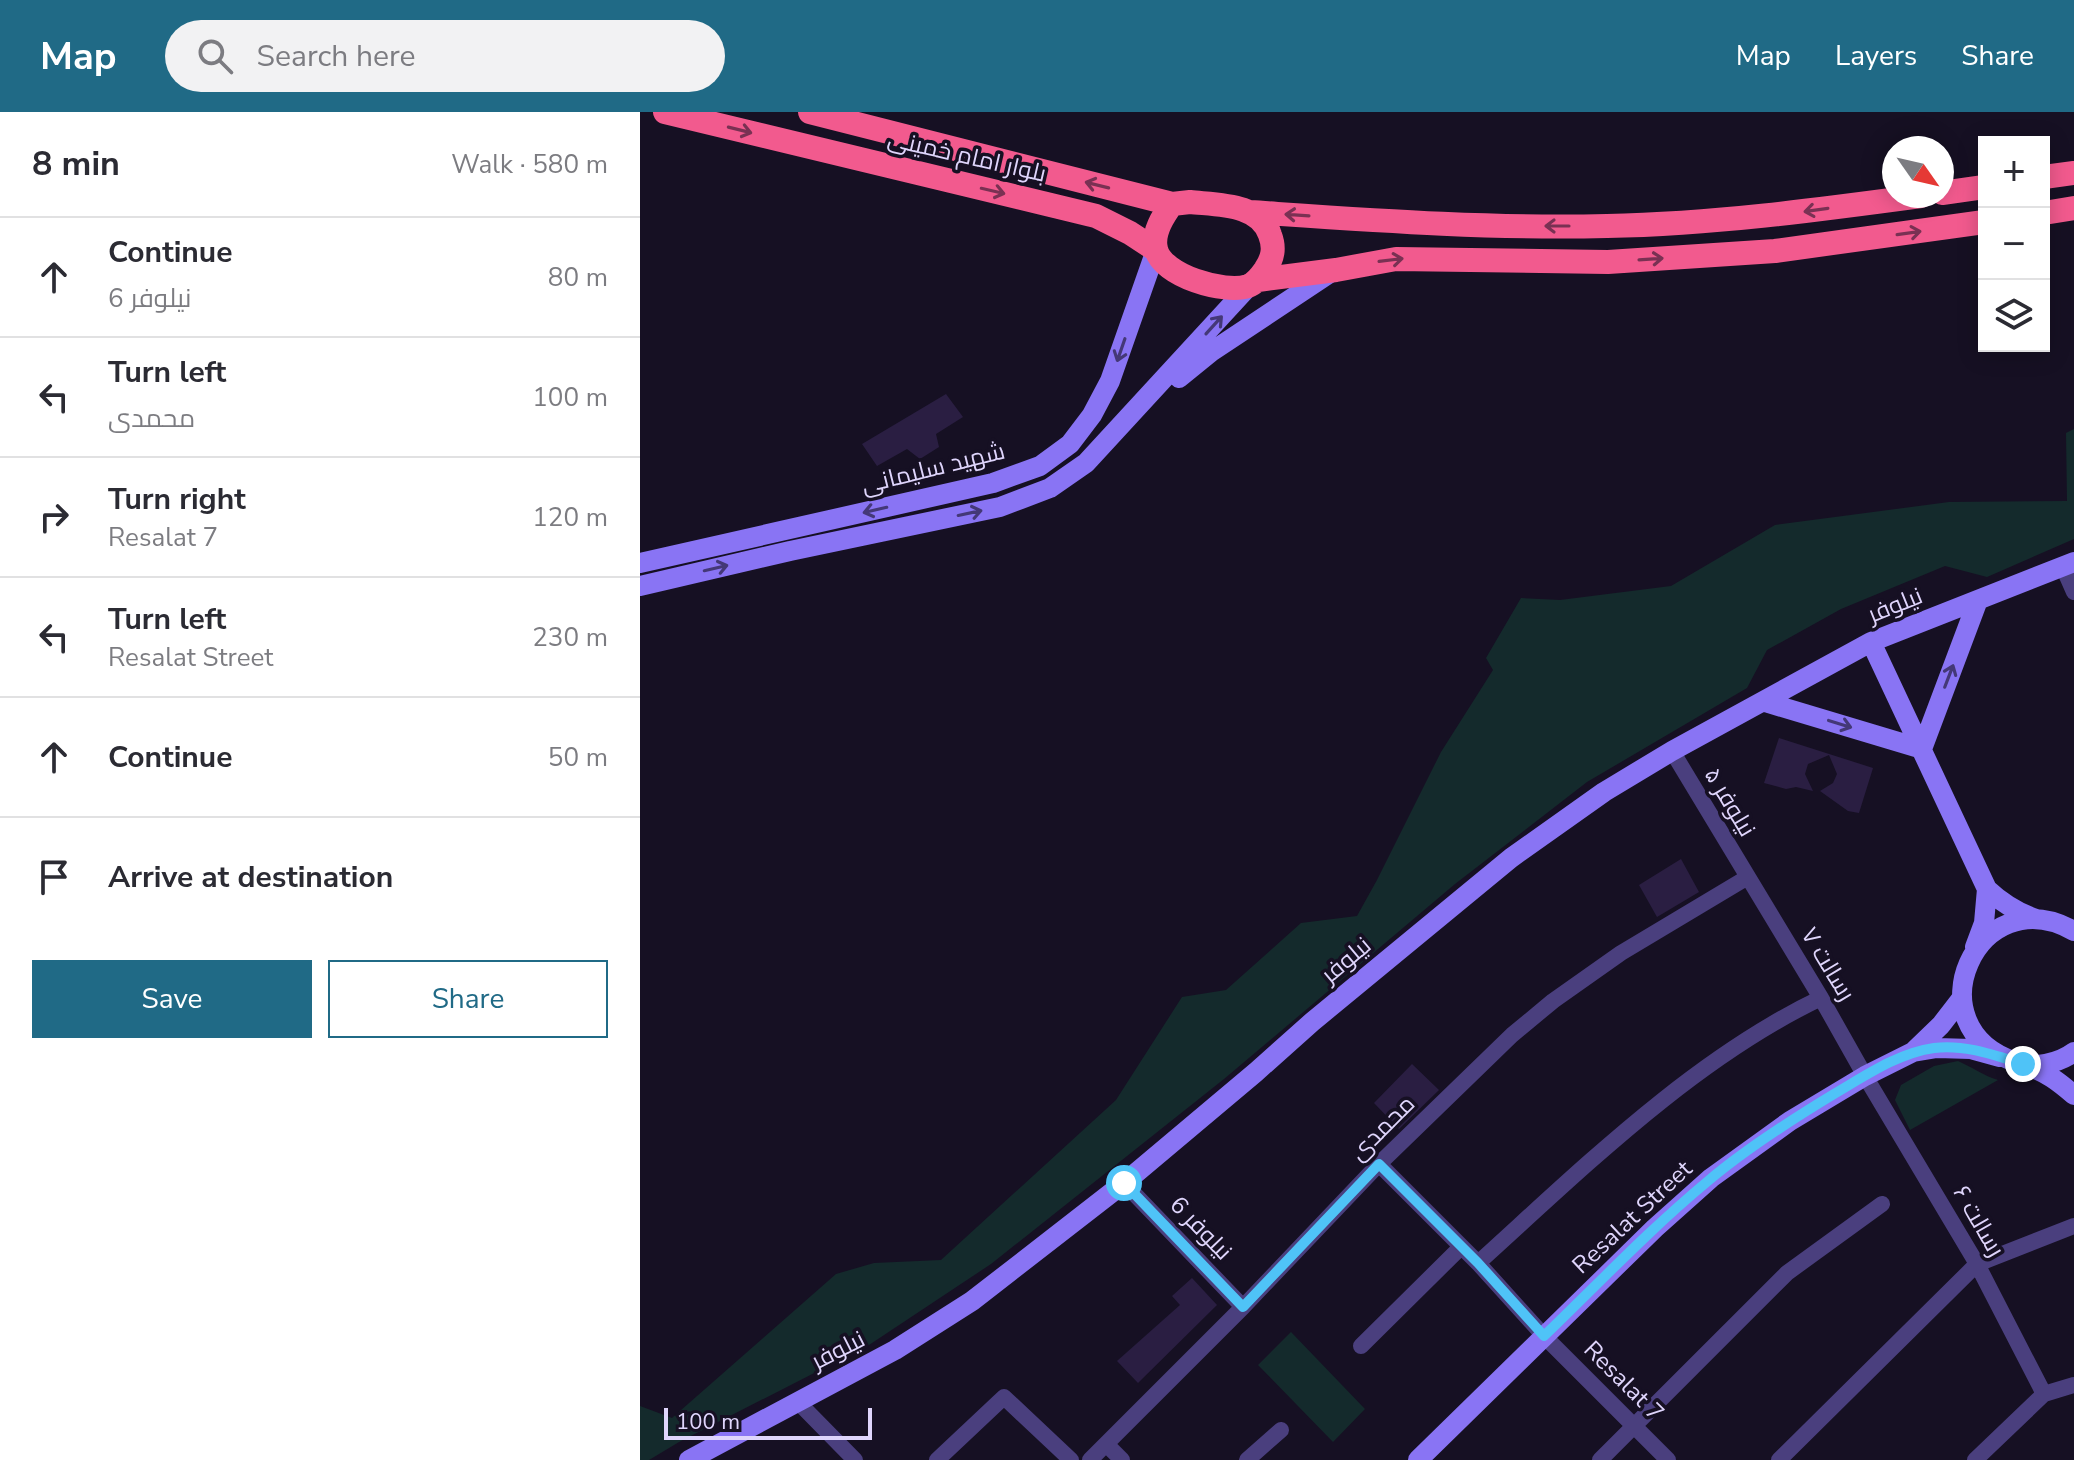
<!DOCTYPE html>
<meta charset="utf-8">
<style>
body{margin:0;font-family:"Nunito Sans",Cairo,sans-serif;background:#f2f2f3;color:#2b2b33}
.controls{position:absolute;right:24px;top:24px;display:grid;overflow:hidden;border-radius:0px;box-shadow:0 4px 20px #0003}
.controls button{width:72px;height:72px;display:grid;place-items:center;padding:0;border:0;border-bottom:2px solid #e1e1e2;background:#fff;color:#2b2b33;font:40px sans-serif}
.compass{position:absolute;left:1242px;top:24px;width:72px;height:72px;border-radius:50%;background:#fff;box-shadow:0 4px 20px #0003;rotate:124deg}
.scale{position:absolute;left:24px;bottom:20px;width:208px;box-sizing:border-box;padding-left:8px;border:4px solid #dfd5fc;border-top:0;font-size:22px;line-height:28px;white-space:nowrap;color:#dfd5fc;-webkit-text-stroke:6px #161023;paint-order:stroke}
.stop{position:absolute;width:24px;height:24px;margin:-18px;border:6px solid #4fc3f7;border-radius:50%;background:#fff}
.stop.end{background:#4fc3f7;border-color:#fff;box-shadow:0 2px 8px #0008}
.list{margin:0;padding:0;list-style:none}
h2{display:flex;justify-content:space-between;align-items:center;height:104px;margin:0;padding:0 32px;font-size:34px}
h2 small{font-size:26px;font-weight:400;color:#7c7c81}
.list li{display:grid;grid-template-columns:52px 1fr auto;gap:24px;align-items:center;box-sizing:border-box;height:120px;padding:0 32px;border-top:2px solid #e1e1e2}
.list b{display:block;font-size:30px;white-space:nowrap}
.list p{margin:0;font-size:26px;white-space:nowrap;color:#7c7c81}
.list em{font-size:26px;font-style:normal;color:#7c7c81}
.actions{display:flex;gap:16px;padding:24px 32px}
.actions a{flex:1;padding:18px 0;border:2px solid #206a86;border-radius:0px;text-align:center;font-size:28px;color:#206a86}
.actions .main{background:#206a86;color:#fff}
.icon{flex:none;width:44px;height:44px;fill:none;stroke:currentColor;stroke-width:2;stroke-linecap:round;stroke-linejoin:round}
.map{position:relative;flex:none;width:1434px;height:1348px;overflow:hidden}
header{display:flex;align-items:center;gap:48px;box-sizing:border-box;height:112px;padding:0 40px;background:#206a86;color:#fff}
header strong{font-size:38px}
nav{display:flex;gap:44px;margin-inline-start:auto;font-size:28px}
.search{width:560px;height:72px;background:#f2f2f3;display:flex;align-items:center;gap:20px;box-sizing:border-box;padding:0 28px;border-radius:44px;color:#7c7c81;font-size:30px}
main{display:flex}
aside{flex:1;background:#fff}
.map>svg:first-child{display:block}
.green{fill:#142a2c}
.building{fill:#2a1e42}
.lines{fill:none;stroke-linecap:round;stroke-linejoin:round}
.street{stroke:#4a3f7e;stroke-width:16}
.secondary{stroke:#8974f4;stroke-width:20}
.highway{stroke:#f25a8e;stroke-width:24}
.oneway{stroke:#793153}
.oneway2{stroke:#443877}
.route{stroke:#4fc3f7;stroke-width:10}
.labels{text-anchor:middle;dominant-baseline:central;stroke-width:7;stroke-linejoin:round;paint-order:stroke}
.street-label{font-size:24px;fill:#dfd5fc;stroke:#161023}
</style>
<header>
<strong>Map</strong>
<div class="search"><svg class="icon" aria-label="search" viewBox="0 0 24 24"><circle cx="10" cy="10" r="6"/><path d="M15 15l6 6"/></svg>Search here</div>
<nav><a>Map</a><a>Layers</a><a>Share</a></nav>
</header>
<main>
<aside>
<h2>8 min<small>Walk · 580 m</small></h2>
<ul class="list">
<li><svg class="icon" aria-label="ahead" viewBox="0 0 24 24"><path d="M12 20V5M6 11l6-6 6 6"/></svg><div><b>Continue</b><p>نیلوفر 6</p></div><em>80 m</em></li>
<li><svg class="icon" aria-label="left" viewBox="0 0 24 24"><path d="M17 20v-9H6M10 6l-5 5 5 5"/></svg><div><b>Turn left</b><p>محمدی</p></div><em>100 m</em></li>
<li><svg class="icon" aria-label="right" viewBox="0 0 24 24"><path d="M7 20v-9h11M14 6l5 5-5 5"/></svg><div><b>Turn right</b><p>Resalat 7</p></div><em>120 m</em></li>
<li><svg class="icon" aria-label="left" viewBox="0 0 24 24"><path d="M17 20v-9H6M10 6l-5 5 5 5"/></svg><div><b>Turn left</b><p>Resalat Street</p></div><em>230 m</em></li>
<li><svg class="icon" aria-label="ahead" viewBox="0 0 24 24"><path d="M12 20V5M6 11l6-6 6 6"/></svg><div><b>Continue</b></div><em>50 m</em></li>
<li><svg class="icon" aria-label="arrive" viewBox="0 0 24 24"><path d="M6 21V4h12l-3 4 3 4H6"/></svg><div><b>Arrive at destination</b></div></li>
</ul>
<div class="actions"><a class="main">Save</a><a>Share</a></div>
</aside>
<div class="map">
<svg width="1434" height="1348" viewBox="0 0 1434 1348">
<rect width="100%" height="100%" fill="#161023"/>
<path class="green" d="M1434,317v110l-87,38 -42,-11 -104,43 -74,41 -20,38 -160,94 -132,102 -231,195 -233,185 -122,81 -190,97 -30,18h-9v-54l32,12 164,-144 38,-11 67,-3 175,-160 66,-103 44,-7 75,-67 56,-7 20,-36 64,-128 52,-82 -7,-12 35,-60 39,2 111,-14 104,-61 174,-23 118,-1 -1,-68z
M1318,949c14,6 26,15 40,19l-88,50 -15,-30 6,-15 33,-19z
M651,1220l74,77 -32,33 -75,-77z"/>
<path class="building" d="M306,282l17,23 -27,17 3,13 -19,12 -13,-10 -30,17 -15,-22z
M1139,626l94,30 -14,45 -11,-2 -28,-20 13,-8 4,-9 -8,-19 -21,9 -3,10 8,17 -17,-4 -10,2 -22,-6z
M1041,747l18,33 -42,25 -18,-32z
M772,952l27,26 -40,39 -25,-26z
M552,1166l25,27 -79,78 -21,-22 63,-56 -8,-9z"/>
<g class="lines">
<path class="street" d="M1423,455l11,25
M1032,639l149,247 44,78 112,188 67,130
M739,1052l99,99 66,73 124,124
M484,1071l119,124
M838,1151c104,-94 215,-204 343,-265
M721,1234l100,-99
M157,1289l58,59
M466,1332l16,16
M297,1348l67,-63 67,63
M450,1348l153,-153 136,-143 133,-129 41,-34 68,-48 127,-76
M607,1348l34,-30
M960,1348l187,-187 95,-69
M1139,1348l198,-196 97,-38
M1335,1348l69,-66 30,-9"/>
<path class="secondary" d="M539,266l32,-26 122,-81
M0,451l353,-80 47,-17 30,-22 22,-29 18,-34 46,-131
M0,474l150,-35 210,-44 50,-19 36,-25 163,-177
M1231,530l116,247c15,14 29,23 49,30
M1125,590l157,47 56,-149
M1434,819c-97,-55 -164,97 -58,131 18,6 42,2 58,-10
M1335,835l9,-24 3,-34
M1273,940l28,-27 20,-26
M1387,954c19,6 32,16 47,29
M49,1348l206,-110 77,-49 152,-118 132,-111 56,-50 199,-164 93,-66 68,-41 199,-109 203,-80
M778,1348l237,-232 56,-50 79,-57 75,-45 48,-24 24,-4 34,1 29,8"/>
<path class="highway" d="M25,0l431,104 34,17 26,17
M170,0l362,92
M1404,65l30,-4
M1302,81l42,-6
M550,90c27,3 70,1 80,33 5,13 3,23 -5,35 -5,7 -9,13 -17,16 -23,8 -86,-10 -92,-37 -4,-16 7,-33 16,-45z
M610,100c119,8 238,17 357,14 106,-2 210,-16 314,-30
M1404,101l30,-5
M618,168l78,-10 60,-11 212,3 167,-11 209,-29"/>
</g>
<defs><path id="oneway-shaft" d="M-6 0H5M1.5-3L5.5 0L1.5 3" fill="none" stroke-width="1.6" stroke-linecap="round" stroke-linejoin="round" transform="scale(2)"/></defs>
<g class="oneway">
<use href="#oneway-shaft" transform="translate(100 18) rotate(14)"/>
<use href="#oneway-shaft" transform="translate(457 73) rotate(-166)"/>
<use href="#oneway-shaft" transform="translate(353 79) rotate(13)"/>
<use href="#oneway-shaft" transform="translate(1176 98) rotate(172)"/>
<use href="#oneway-shaft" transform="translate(657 103) rotate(-176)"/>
<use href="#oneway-shaft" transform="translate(917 114) rotate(-180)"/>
<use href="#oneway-shaft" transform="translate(1269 121) rotate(-8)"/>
<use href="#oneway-shaft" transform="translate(1011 147) rotate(-4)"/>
<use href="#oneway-shaft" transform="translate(751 148) rotate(-7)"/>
</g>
<g class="oneway2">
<use href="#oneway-shaft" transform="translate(574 213) rotate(-48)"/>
<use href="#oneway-shaft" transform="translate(481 238) rotate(109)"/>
<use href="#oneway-shaft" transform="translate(235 398) rotate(167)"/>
<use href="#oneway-shaft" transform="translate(330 401) rotate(-12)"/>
<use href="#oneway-shaft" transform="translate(76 456) rotate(-13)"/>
<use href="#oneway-shaft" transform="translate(1309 564) rotate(-69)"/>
<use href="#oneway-shaft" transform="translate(1200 612) rotate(17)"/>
</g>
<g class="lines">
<path class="route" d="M484,1071l119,124 136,-143 99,99 66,73c54,-52 106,-107 164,-155 39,-33 83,-61 126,-87 31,-18 64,-41 100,-46 30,-4 60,7 89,16"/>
</g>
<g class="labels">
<g class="street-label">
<text transform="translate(327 44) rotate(13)">بلوار امام خمینی</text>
<text transform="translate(293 356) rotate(-14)">شهید سلیمانی</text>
<text transform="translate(1255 493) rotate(-22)">نیلوفر</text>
<text transform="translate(1090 690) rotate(59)">نیلوفر ۵</text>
<text transform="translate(706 848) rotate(-40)">نیلوفر</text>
<text transform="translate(1188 852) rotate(59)">رسالت ۷</text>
<text transform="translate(742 1016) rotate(-45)">محمدی</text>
<text transform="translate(992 1105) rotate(-43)">Resalat Street</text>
<text transform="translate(1339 1109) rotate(60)">رسالت ۶</text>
<text transform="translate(561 1116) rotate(46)">نیلوفر 6</text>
<text transform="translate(198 1238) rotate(-27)">نیلوفر</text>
<text transform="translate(984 1269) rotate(45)">Resalat 7</text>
</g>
</g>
</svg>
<div class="controls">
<button>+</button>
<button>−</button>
<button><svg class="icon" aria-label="layers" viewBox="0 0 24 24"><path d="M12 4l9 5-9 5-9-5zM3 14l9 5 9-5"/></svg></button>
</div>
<svg class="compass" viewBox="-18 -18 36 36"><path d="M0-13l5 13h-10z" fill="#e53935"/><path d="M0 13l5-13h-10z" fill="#7c7c81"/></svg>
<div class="scale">100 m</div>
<div class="stop" style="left:484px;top:1071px"></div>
<div class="stop end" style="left:1383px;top:952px"></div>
</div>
</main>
